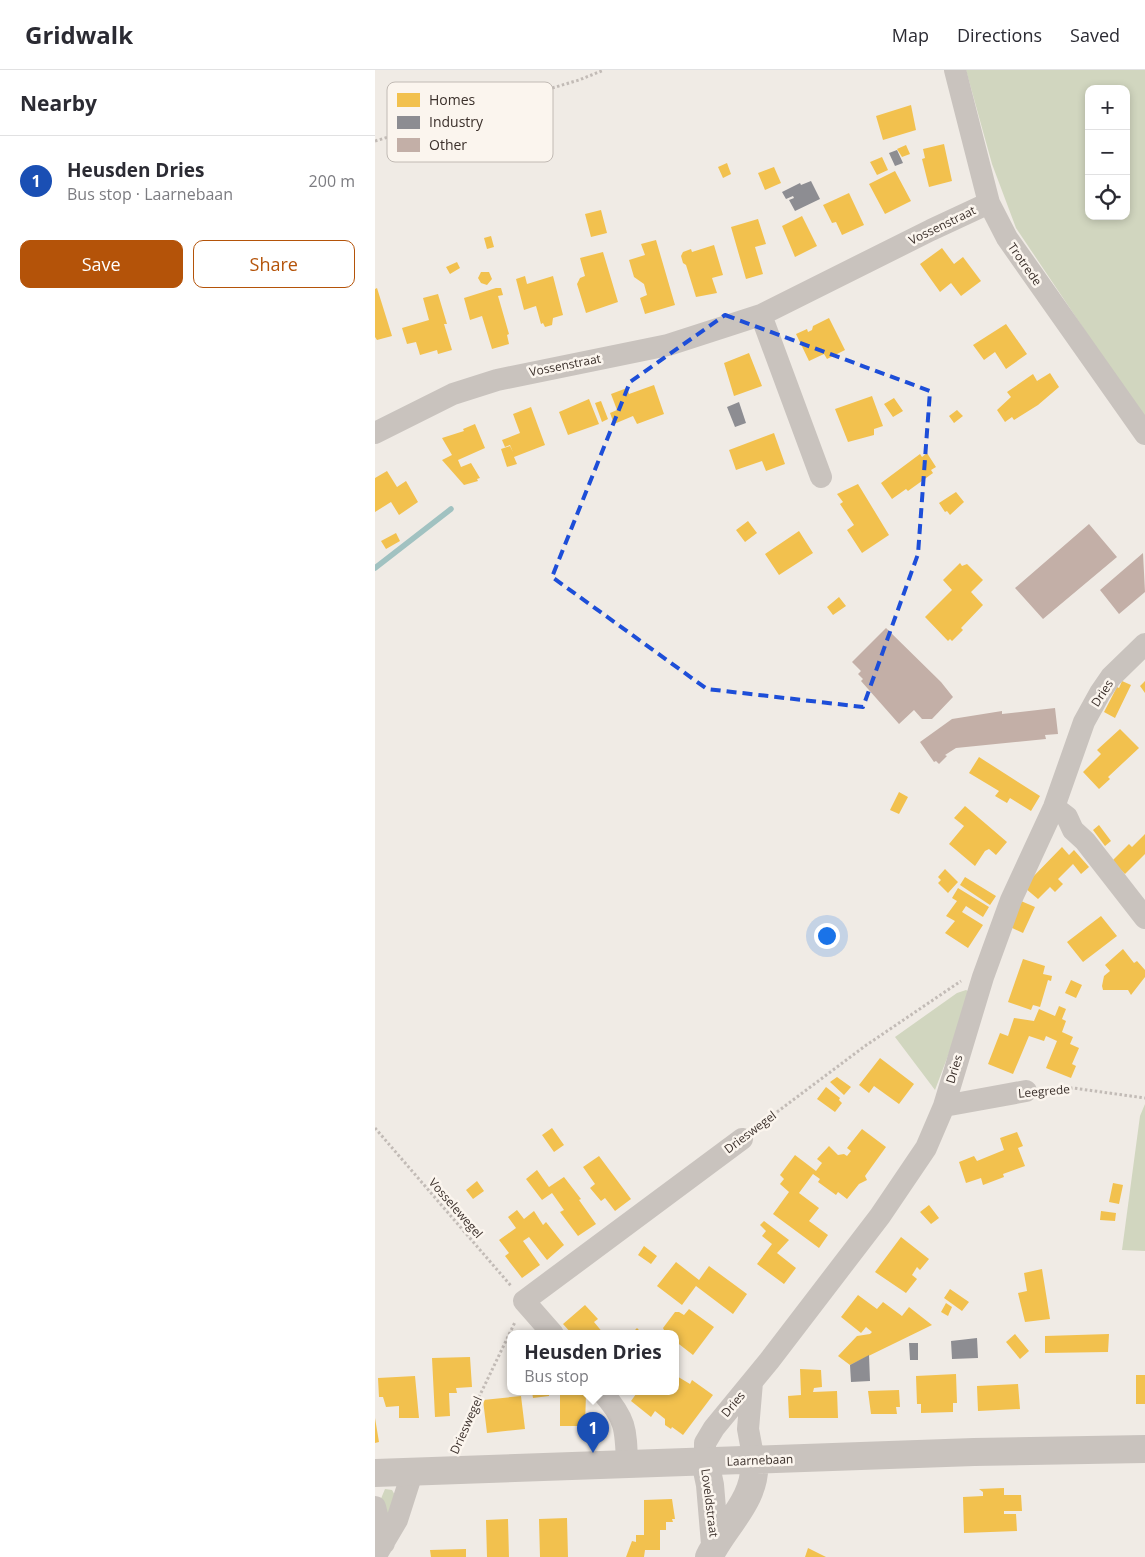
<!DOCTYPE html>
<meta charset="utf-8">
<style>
body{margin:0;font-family:"Open Sans",sans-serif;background:#f7f7f7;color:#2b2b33}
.controls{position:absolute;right:15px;top:15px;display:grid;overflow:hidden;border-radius:10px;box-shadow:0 2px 8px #0003}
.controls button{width:45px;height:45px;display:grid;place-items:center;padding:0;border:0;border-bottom:1px solid #e1e1e2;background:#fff;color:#2b2b33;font:25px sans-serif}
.you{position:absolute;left:451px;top:865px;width:18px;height:18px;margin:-12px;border:4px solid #fff;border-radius:50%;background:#1a73e8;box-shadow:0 0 0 8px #1a73e833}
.badge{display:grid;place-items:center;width:32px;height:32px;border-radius:50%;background:#b45309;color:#fff;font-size:16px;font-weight:700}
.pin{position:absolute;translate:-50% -41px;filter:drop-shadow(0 1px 2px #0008)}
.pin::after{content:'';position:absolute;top:26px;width:18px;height:15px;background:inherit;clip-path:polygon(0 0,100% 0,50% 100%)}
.popup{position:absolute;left:132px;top:1260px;width:172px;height:65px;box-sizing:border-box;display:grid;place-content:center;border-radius:10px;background:#fff;filter:drop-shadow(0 1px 4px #0005);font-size:16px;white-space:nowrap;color:#7c7c81}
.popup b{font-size:19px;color:#2b2b33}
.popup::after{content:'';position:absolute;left:50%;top:100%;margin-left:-10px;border:10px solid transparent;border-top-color:#fff}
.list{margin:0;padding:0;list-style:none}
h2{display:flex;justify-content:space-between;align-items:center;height:65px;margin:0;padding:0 20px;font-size:21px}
h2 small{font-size:16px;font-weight:400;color:#7c7c81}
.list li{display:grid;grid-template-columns:32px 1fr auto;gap:15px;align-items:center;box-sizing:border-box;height:90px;padding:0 20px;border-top:1px solid #e1e1e2}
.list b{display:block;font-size:19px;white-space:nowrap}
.list p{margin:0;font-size:16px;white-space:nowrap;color:#7c7c81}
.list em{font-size:16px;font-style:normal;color:#7c7c81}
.actions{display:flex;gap:10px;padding:15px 20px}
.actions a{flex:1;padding:11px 0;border:1px solid #b45309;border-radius:10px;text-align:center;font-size:18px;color:#b45309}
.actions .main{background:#b45309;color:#fff}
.icon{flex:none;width:28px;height:28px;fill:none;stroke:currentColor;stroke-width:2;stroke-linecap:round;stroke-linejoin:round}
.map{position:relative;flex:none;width:770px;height:1487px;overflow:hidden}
header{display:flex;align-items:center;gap:30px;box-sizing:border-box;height:70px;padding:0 25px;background:#fff;border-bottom:1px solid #e1e1e2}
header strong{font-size:24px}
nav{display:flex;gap:28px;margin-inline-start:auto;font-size:18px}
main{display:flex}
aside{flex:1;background:#fff}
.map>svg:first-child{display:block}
.green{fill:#d1d6bf;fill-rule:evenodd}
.homes{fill:#f2c14e}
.industry{fill:#8d8d92}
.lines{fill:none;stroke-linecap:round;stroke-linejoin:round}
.stream{stroke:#a1c2c1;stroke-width:5.5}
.building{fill:#c3afa7}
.path{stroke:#c2bbb6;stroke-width:3;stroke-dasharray:2.5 2.5;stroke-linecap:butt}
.minor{stroke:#c9c3be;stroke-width:22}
.tertiary{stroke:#c9c3be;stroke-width:28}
.marked{fill:none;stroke:#1d4ed8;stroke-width:4;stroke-dasharray:10 6;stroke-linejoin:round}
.labels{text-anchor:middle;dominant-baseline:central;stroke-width:5;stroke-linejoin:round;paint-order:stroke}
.street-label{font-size:12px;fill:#3b302b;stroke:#fbf5ee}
.key{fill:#fbf5ee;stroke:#c1bab4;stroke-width:1}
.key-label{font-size:14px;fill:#3b302b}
</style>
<header>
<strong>Gridwalk</strong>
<nav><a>Map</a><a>Directions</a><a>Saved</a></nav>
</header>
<main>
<aside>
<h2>Nearby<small></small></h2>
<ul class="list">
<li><span class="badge" style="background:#1a4fb4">1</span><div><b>Heusden Dries</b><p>Bus stop · Laarnebaan</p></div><em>200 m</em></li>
</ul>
<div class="actions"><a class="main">Save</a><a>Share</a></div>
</aside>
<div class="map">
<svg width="770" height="1487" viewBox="0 0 770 1487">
<rect width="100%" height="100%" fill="#f0ebe5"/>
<path class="green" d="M591,0h179v350l-129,-192 -24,-64zM714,19h37v127h-37z
M591,920l4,2 -2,11 -33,87 -40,-53 62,-44z
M770,1034v147l-23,-1 18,-134z
M10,1419l7,1 4,7 -10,29 -6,-25z"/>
<path class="homes" d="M536,35l5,25 -33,10 -7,-24z
M569,74l8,37 -23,6 -7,-28 3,-1 -2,-9z
M531,75l4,9 -8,3 -5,-8z
M507,87l6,13 -11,5 -7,-13z
M352,93l4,11 -8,4 -5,-11z
M399,97l7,16 -16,7 -7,-17z
M520,101l16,30 -26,13 -16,-30z
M474,123l15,32 -22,10 -6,-13 -4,1 -9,-18z
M226,140l6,23 -16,4 -6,-23z
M427,146l15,30 -22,11 -13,-31z
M383,149l8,25 -11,3 8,27 -17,5 -15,-52z
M116,166l3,11 -7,2 -3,-11z
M281,170l19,65 -30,9 -5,-16 7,-3 -3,-11 -10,-7 -5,-17 16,-5 -4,-11z
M339,175l9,30 -11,3 5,15 -21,4 -10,-32 -3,-2 -2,-7 2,-4 8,-3 1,3z
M567,178l12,16 9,-7 18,24 -20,15 -10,-13 -11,9 -20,-28z
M228,182l15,50 -32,11 -9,-29 3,-6 5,-2 -5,-18z
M82,192l3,6 -10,6 -4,-7z
M106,202h8l3,7 -5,6 -6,-2 -3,-5z
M150,206l2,8 26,-8 10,39 -10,3 -1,7 -7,2 -2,-4 -2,1 -5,-18 -12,4 -8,-31z
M2,218l15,48 -15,4 -2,-3v-48z
M121,218h5l2,7 -5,1 11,38 -2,1 2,9 -17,5 -10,-33 -12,4 -6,-22z
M63,224l9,30h-3l8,26 -14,4 -1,-4 -17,5 -4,-13 -9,2 -5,-16 27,-8 -6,-22z
M454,248l16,32 -18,9 -3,-5 -15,7 -13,-27 11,-5 1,3 4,-2 1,-4z
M631,254l21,30 -21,15 -11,-17 -11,8 -11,-15z
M374,283l13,33 -28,10 -10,-33z
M675,303l9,14 -21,18 -24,15 -2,-3 -7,5 -8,-12 14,-13 -4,-5 26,-18 4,7z
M279,315l10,29 -27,10 -4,-8 -19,8 -4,-11 7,-3 -6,-16 16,-6 2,6z
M497,326l11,30 -9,3v6l-26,7 -13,-33z
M519,328l9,13 -10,6 -9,-13z
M214,329l10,25 -31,11 -9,-23z
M226,331l7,18 -6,3 -7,-19z
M156,337l14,38 -31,12 3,7 -10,3 -6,-18 9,-3 3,6 -3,-7 -5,2 -3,-7 18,-7 -7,-19z
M582,340l6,6 -9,7 -5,-7z
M100,354l10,24 -27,12 3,7 10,-4 9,15 -3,1 1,2 -14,4 -22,-25 10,-5 -10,-17 22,-7 -1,-2z
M399,363l11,31 -19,7 -4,-10 -26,9 -7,-20z
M552,383l9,14 -5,3 2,3 -25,18 -2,-2 -14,10 -11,-16 39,-29 2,3z
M12,401l10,16 9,-6 12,21 -19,13 -8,-13 -16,10v-34z
M483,414l31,51 -27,18 -15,-23 7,-5 -14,-21 3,-2 -6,-8z
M581,422l8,10 -14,13 -3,-4 -2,1 -6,-9z
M373,451l9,12 -12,9 -9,-12z
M424,461l14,22 -34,22 -14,-21z
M21,463l4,8 -14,8 -5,-8z
M585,493l2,3 5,-2 16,16 -12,12 12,13 -22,23 2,2 -11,11 -2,-2 -2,2 -23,-24 27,-27 -9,-10z
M464,527l7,9 -13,9 -6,-8z
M747,611l9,4 -16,33 -11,-6 13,-25 2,1z
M770,611v12l-5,-7z
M745,659l19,19 -31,29 2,2 -11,10 -16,-17 18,-18 -4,-4z
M604,687l61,39 -9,15 -21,-13 -3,5 -12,-7 4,-5 -30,-18z
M524,722l9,5 -9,17 -9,-4z
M590,736l42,36 -11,13 -7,-6 -4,2 -10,15 -26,-22 15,-18 -10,-8z
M724,755l12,16 -6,5 -12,-16z
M770,764v20l-20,20 -13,-13 17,-17 3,3z
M687,777l7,8 5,-5 15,17 -8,7 -8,-10 -15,15 5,5 -8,8 -5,-5 -12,12 -13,-11 3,-6z
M570,799l13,13 -10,11 -10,-10 3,-3 -3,-3z
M590,807l31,19 -6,9 -30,-20z
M583,818l31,19 -6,10 -17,-11 -4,6 21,13 -15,23 -23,-15 10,-12 -9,-5 11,-15 -5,-3z
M646,831l14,6 -12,26 -13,-6z
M726,846l16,20 -34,26 -16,-20z
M748,879l11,14 3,-2 8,9v7l-14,18 -3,-5h-25l-1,-4 2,-10 6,-5 -5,-6z
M648,889l22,7 -2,8 9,2 -1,5 -3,-1 -8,27 -7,-2 -2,5 -23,-8z
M696,910l11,5 -6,13 -11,-5z
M684,936l7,3 -4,10 4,2 -4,11 11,5 -3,7 9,4 -7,16 4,2 -5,12 -25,-10 11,-27 -11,-5 -2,5 -15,-5 -16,38 -25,-10 12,-31 8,3 6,-18 20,3 5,-12 16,7z
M505,988l34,26 -15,20 -25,-18 -5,7 -10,-8z
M462,1007l14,10 -7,8 -14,-13z
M451,1017l14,11 -1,2 3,3 -7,9 -18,-13z
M177,1058l12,17 -10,7 -12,-17z
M487,1059l24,18 -21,29 2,4 -8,4 -12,15 -9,-7 -2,3 -18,-13 2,-3 -7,-5 -14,19 20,15 -10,13 19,14 -9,13 -46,-34 16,-22 -9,-8 4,-5 -4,-4 15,-20 21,16 6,-8 -5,-4 12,-13 9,9 6,-1 3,2 4,-5 -4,-3z
M642,1062l6,14 -5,2 7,18 -22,8 1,3 -21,8 -2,-7 -15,5 -7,-21 15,-6 3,5 27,-11 -4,-12z
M224,1086l32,43 -16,12 -10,-13 -4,3 -11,-13 5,-4 -12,-17z
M162,1100l12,17 15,-10 17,22 -2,1 17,24 -18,12 -18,-24 4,-2 -12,-17 -10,7 -16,-21z
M102,1111l7,10 -11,8 -7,-9z
M738,1113l10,2 -4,19 -10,-2z
M554,1135l10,13 -8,6 -11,-12z
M142,1140l7,9 10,-8 9,14 3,-3 18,23 -17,15 -18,-23 -6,4 17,24 -18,13 -17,-22 4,-3 -10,-13 17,-12 -8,-11z
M726,1141l15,2 -1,8 -15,-1z
M389,1151l25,19 -12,13 19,15 -12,16 -27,-20 15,-20 -10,-8 4,-5 -6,-6z
M526,1167l28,22 -9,11 -3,-3 -5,8 5,4 -11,14 -31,-21z
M269,1176l13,10 -6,8 -13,-9z
M301,1192l23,18 10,-14 38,28 -14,20 -37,-28 -14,19 -25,-19z
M667,1199l8,50 -25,3 -7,-29 9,-2 -3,-18z
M575,1219l19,13 -7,9 -18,-13z
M483,1225l19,14 6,-7 19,14 7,-9 23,18 -82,40 -12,-9 19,-20 13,-2 2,-2 -6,-5 -5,6 -20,-16z
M571,1233l6,4 -4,9 -7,-4z
M210,1235l13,14 -4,3 10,12h-32l-9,-10z
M314,1239l25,18 -21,28 -18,-14v-7h-9l-3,-6 12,-16h4l5,3z
M262,1258l6,6h-12z
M640,1264l14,17 -9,8 -14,-17z
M734,1264l-1,18 -63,1v-17z
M95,1287l2,30 -16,1 1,5h-8l1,23 -15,1 -3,-59z
M425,1299l21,1 1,17 -8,1 -1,4 24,-1 1,27h-49l-1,-22 13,-1z
M581,1304l1,29h-4v9l-32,1v-9h-4l-1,-28z
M300,1305l15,9 2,-4 21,15 -30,40 -11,-8 -1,2 -6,-4v-6l-10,-8 -4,6 -20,-16 5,-7 -3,-2h42z
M761,1305h9v29h-9z
M40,1306l4,42h-20v-12l-13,1 -3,-10h-4l-1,-19z
M643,1314l2,25 -42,2 -1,-25z
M524,1320l1,17h-4l1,7h-26l-3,-23z
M157,1322h17v4l-16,2z
M185,1324h26l-1,32h-25z
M146,1326l4,33 -38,4 -4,-33z
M0,1348l4,24 -4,1z
M629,1418v7h17l1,16h-18v3h12l1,17 -53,2 -1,-36 20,-1v-4l-4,-3z
M297,1429l3,20h-3l1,3h-7v8h-6v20h-15l-1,7h-18l6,-16 4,1v-7h8v-35z
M192,1448l1,39h-28l-1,-38z
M133,1449l1,38h-22l-1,-37z
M433,1478l18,9h-21z
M91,1479v8h-35l-1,-7z"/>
<path class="industry" d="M522,80l6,13 -8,3 -6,-13z
M436,111l9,18 -25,12 -6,-11 5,-2 -1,-2 -7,3 -4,-7 18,-9 1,2z
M364,332l7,21 -11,4 -8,-20z
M602,1268l1,20 -26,1 -1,-18z
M534,1273h9v17h-8z
M494,1285l1,26 -19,1 -1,-17z"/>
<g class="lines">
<path class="stream" d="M0,498l76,-59"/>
</g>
<path class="building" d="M714,454l28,33 -74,62 -28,-31z
M768,483l2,39 -26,22 -19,-24z
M511,558l55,54 12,15 -21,22h-10l-8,-9 -15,14 -38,-43 2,-2 -5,-5 3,-3 -9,-9z
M680,638l3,26 -13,1 1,4 -90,9 -11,7 2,1 -8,8 -3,-3 -2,1 -14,-20 32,-23 50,-8v3z"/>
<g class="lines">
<path class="path" d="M0,71l204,-61 25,-10
M670,1020l28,-2 72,10
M382,1057l108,-81 96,-65
M0,1058l137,159
M80,1377l60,-125"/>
<path class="minor" d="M580,0l34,133 18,35 138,196
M386,245l60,162
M0,363l78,-39 44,-14 171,-35 93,-30 170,-85 58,-27
M679,737l13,10 6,13 12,11 60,77
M569,1036l82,-15
M178,1264l-29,-33 218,-162
M377,1312l-4,47 6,32
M227,1322c24,27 24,37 25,72
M330,1391v-18l9,-15 55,-67 111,-145 46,-68 18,-42 39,-129 28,-77 43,-93 30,-85 16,-29 11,-16 34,-33
M0,1437l9,36
M0,1487l22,-37 16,-50"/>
<path class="tertiary" d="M330,1391l5,24 5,59
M0,1403l599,-21 171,-3
M334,1487c15,-31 49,-59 45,-96"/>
</g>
<path class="marked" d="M350,245l205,76 -12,163 -55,153 -156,-18 -155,-112 78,-195z"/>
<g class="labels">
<g class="street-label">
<text transform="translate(567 155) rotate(-26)">Vossenstraat</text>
<text transform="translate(650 194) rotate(55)">Trotrede</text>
<text transform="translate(190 295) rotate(-11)">Vossenstraat</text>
<text transform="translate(727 623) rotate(-57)">Dries</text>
<text transform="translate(579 999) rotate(-73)">Dries</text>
<text transform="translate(669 1021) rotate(-5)">Leegrede</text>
<text transform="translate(375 1062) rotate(-37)">Drieswegel</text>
<text transform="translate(81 1138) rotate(49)">Vosselewegel</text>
<text transform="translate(358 1334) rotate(-50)">Dries</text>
<text transform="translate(91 1355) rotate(-66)">Drieswegel</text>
<text transform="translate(385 1390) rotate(-2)">Laarnebaan</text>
<text transform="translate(335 1433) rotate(83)">Loveldstraat</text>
</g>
</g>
<rect x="12" y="12" width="166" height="80" rx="8" class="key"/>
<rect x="22" y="23" width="23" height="14" fill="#f2c14e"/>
<rect x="22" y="46" width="23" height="13" fill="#8d8d92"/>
<rect x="22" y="68" width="23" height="14" fill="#c3afa7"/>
<g class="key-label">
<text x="54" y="35">Homes</text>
<text x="54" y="57">Industry</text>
<text x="54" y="80">Other</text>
</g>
</svg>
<div class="controls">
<button>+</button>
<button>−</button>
<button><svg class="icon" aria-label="locate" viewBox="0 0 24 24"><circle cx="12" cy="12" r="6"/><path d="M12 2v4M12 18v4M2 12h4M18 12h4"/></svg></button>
</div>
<div class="you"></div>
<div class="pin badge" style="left:218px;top:1383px;background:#1a4fb4">1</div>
<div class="popup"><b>Heusden Dries</b>Bus stop</div>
</div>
</main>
